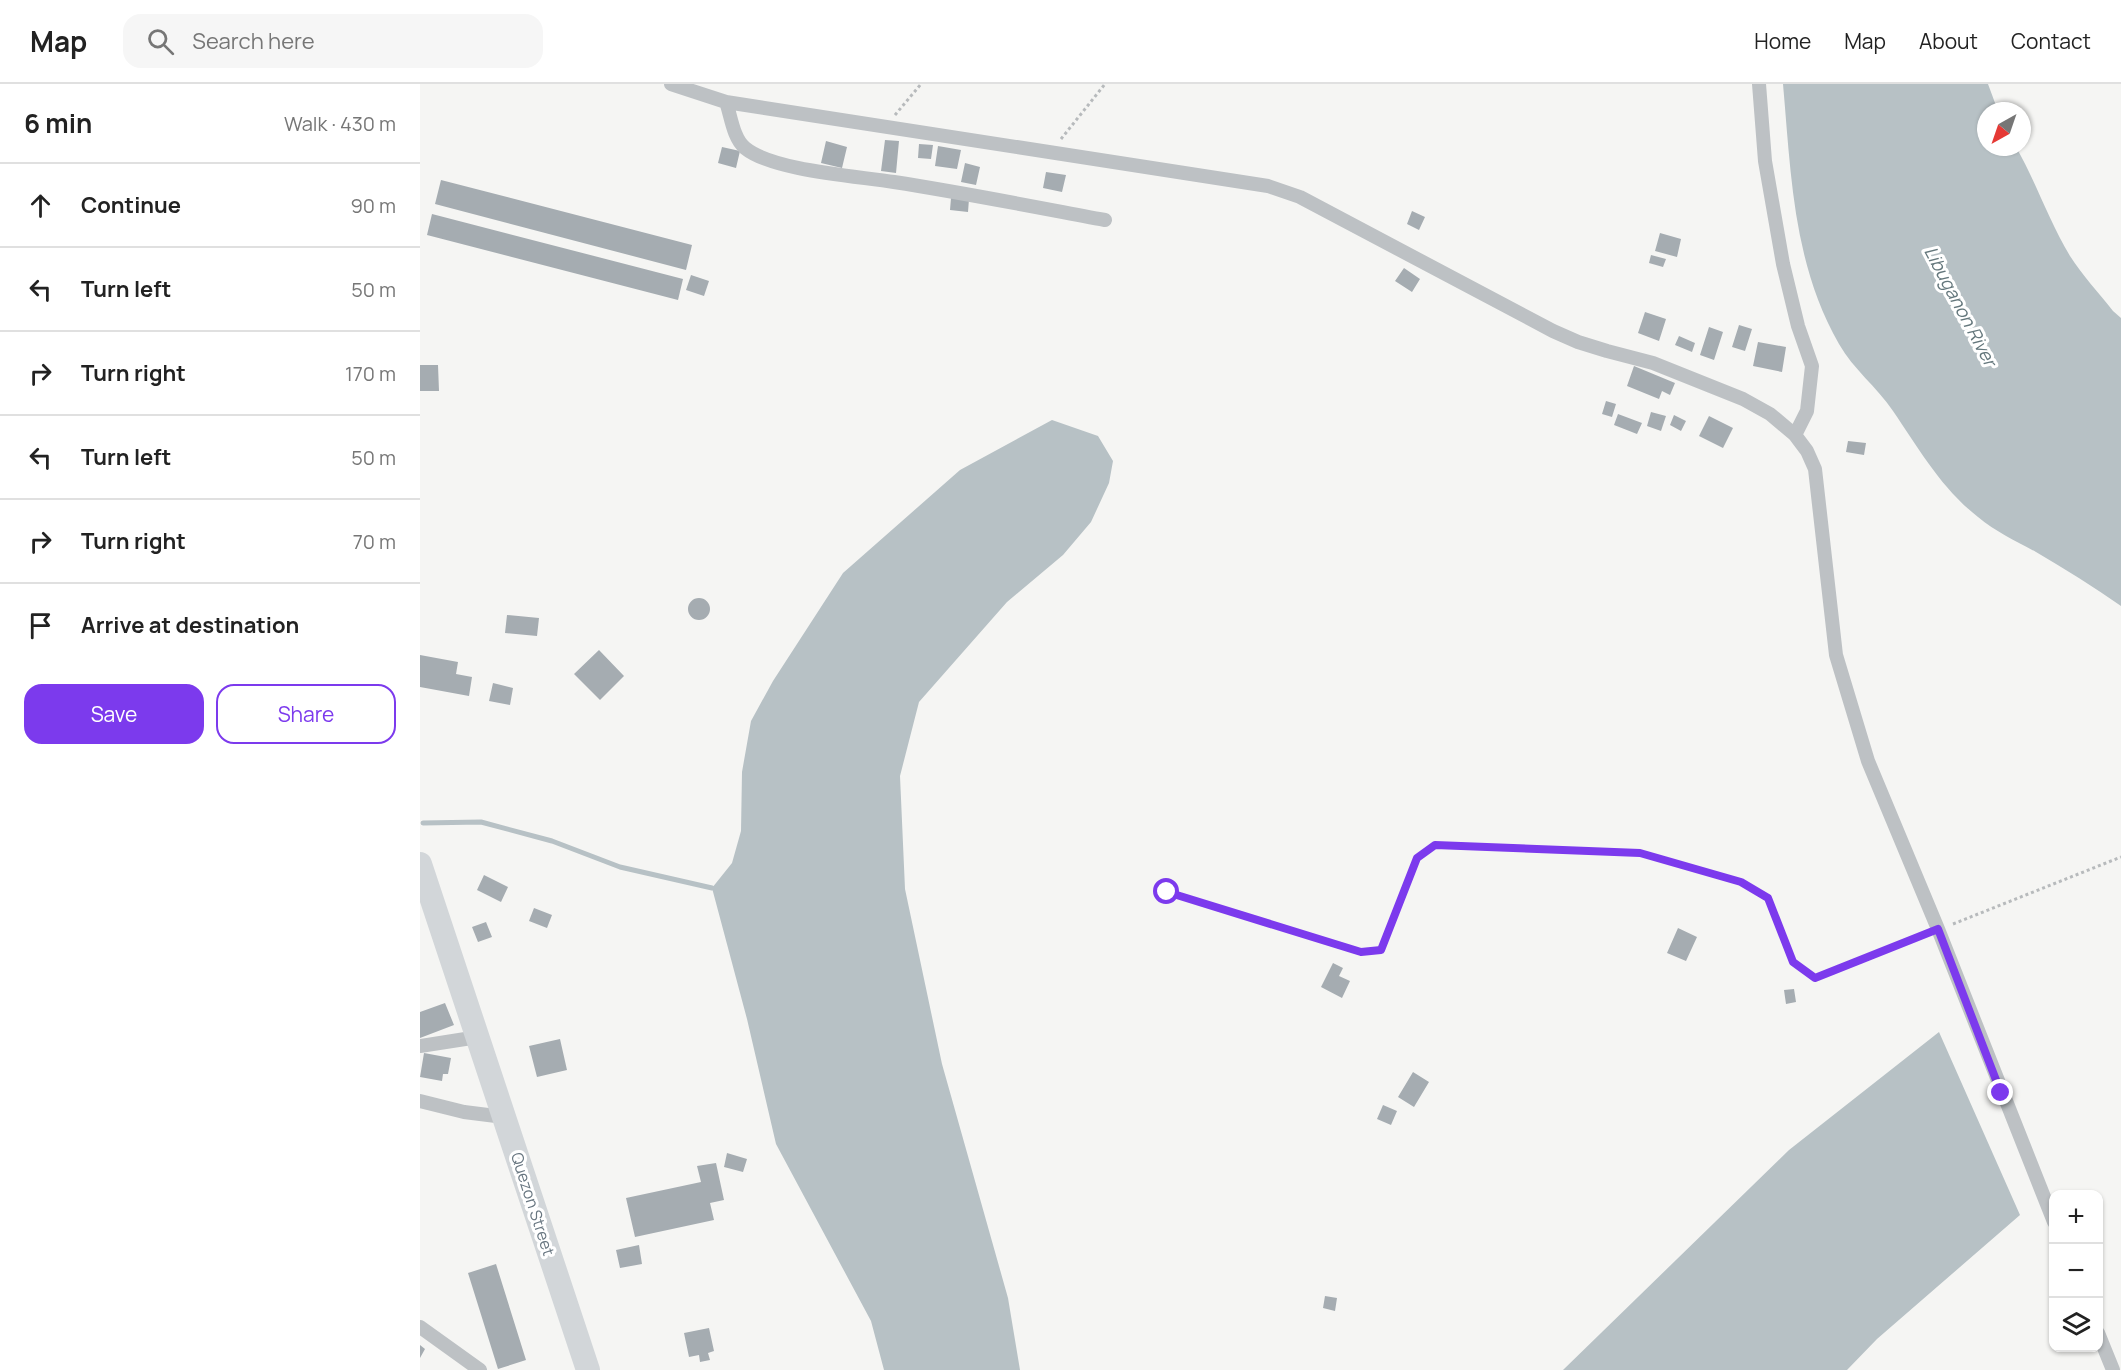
<!DOCTYPE html>
<meta charset="utf-8">
<style>
body{margin:0;font-family:Manrope,sans-serif;background:#f6f6f6;color:#222}
.controls{position:absolute;right:18px;bottom:18px;display:grid;overflow:hidden;border-radius:12px;box-shadow:0 2px 4px #0004}
.controls button{width:54px;height:54px;display:grid;place-items:center;padding:0;border:0;border-bottom:2px solid #e0e0e0;background:#fff;color:#222;font:30px sans-serif}
.compass{position:absolute;left:1557px;top:18px;width:54px;height:54px;border-radius:50%;background:#fff;box-shadow:0 2px 4px #0004;rotate:220deg}
.stop{position:absolute;width:18px;height:18px;margin:-14px;border:4px solid #7c3aed;border-radius:50%;background:#fff}
.stop.end{background:#7c3aed;border-color:#fff;box-shadow:0 2px 6px #0008}
.list{margin:0;padding:0;list-style:none}
h2{display:flex;justify-content:space-between;align-items:center;height:78px;margin:0;padding:0 24px;font-size:26px}
h2 small{font-size:20px;font-weight:400;color:#767676}
.list li{display:grid;grid-template-columns:39px 1fr auto;gap:18px;align-items:center;box-sizing:border-box;height:84px;padding:0 24px;border-top:2px solid #e0e0e0}
.list b{display:block;font-size:22px;white-space:nowrap}
.list em{font-size:20px;font-style:normal;color:#767676}
.actions{display:flex;gap:12px;padding:18px 24px}
.actions a{flex:1;padding:14px 0;border:2px solid #7c3aed;border-radius:18px;text-align:center;font-size:21px;color:#7c3aed}
.actions .main{background:#7c3aed;color:#fff}
.icon{flex:none;width:33px;height:33px;fill:none;stroke:currentColor;stroke-width:2;stroke-linecap:round;stroke-linejoin:round}
.map{position:relative;flex:none;width:1701px;height:1286px;overflow:hidden}
header{display:flex;align-items:center;gap:36px;box-sizing:border-box;height:84px;padding:0 30px;background:#fff;border-bottom:2px solid #e0e0e0}
header strong{font-size:28px}
nav{display:flex;gap:33px;margin-inline-start:auto;font-size:21px}
.search{width:420px;height:54px;background:#f6f6f6;display:flex;align-items:center;gap:15px;box-sizing:border-box;padding:0 21px;border-radius:18px;color:#767676;font-size:22px}
main{display:flex}
aside{flex:1;background:#fff}
.map>svg:first-child{display:block}
.water{fill:#b7c1c5}
.lines{fill:none;stroke-linecap:round;stroke-linejoin:round}
.stream{stroke:#b7c1c5;stroke-width:5}
.building{fill:#a5acb1}
.path{stroke:#b7babc;stroke-width:3;stroke-dasharray:3 3;stroke-linecap:butt}
.street{stroke:#bdc1c4;stroke-width:14}
.highway{stroke:#d2d6d9;stroke-width:24}
.route{stroke:#7c3aed;stroke-width:8}
.labels{text-anchor:middle;dominant-baseline:central;stroke-width:6;stroke-linejoin:round;paint-order:stroke}
.street-label{font-size:16px;fill:#687680;stroke:#fff}
.water-label{font-size:18px;font-style:italic;fill:#64777c;stroke:#fff}
</style>
<header>
<strong>Map</strong>
<div class="search"><svg class="icon" aria-label="search" viewBox="0 0 24 24"><circle cx="10" cy="10" r="6"/><path d="M15 15l6 6"/></svg>Search here</div>
<nav><a>Home</a><a>Map</a><a>About</a><a>Contact</a></nav>
</header>
<main>
<aside>
<h2>6 min<small>Walk · 430 m</small></h2>
<ul class="list">
<li><svg class="icon" aria-label="ahead" viewBox="0 0 24 24"><path d="M12 20V5M6 11l6-6 6 6"/></svg><div><b>Continue</b></div><em>90 m</em></li>
<li><svg class="icon" aria-label="left" viewBox="0 0 24 24"><path d="M17 20v-9H6M10 6l-5 5 5 5"/></svg><div><b>Turn left</b></div><em>50 m</em></li>
<li><svg class="icon" aria-label="right" viewBox="0 0 24 24"><path d="M7 20v-9h11M14 6l5 5-5 5"/></svg><div><b>Turn right</b></div><em>170 m</em></li>
<li><svg class="icon" aria-label="left" viewBox="0 0 24 24"><path d="M17 20v-9H6M10 6l-5 5 5 5"/></svg><div><b>Turn left</b></div><em>50 m</em></li>
<li><svg class="icon" aria-label="right" viewBox="0 0 24 24"><path d="M7 20v-9h11M14 6l5 5-5 5"/></svg><div><b>Turn right</b></div><em>70 m</em></li>
<li><svg class="icon" aria-label="arrive" viewBox="0 0 24 24"><path d="M6 21V4h12l-3 4 3 4H6"/></svg><div><b>Arrive at destination</b></div></li>
</ul>
<div class="actions"><a class="main">Save</a><a>Share</a></div>
</aside>
<div class="map">
<svg width="1701" height="1286" viewBox="0 0 1701 1286">
<rect width="100%" height="100%" fill="#f5f5f3"/>
<path class="water" d="M1363,0h205l10,27h-12v36h30c20,35 33,74 54,109 12,19 29,37 43,55l8,7v288c-27,-19 -56,-37 -85,-54 -20,-11 -40,-20 -58,-35 -37,-29 -59,-68 -85,-106 -16,-24 -40,-42 -54,-67 -46,-80 -48,-170 -56,-260z
M632,336l46,16 15,25 -4,22 -18,39 -28,33 -56,47 -88,100 -19,74 5,113 37,175 66,234 12,72h-136l-13,-49 -95,-177 -29,-125 -35,-131 20,-25 9,-32 1,-59 9,-51 22,-40 70,-108 117,-103z
M1519,948l81,183 -143,124 -30,31h-284l226,-220z"/>
<g class="lines">
<path class="stream" d="M3,739l58,-1 71,19 68,26 92,21"/>
</g>
<path class="building" d="M465,56l14,1 -3,32 -15,-2z
M406,57l21,6 -5,21 -21,-5z
M499,60l14,1 -2,14 -13,-1z
M518,62l23,4 -4,19 -22,-3z
M302,63l18,4 -4,17 -18,-5z
M545,79l15,4 -4,18 -15,-3z
M626,88l20,3 -4,17 -19,-4z
M21,96l251,65 -6,25 -251,-66z
M531,114l18,1 -1,13 -18,-2z
M992,127l13,6 -6,13 -12,-6z
M12,130l251,65 -5,21 -251,-65z
M1240,149l21,6 -4,18 -22,-6z
M1231,171l15,4 -3,8 -14,-4z
M984,184l16,11 -8,13 -17,-11z
M271,191l18,6 -5,15 -18,-6z
M1225,228l21,7 -7,22 -21,-8z
M1319,241l13,4 -7,22 -13,-4z
M1289,243l14,5 -9,28 -14,-5z
M1259,252l16,7 -3,9 -17,-7z
M1338,258l28,5 -4,25 -29,-6z
M0,281h18l1,26h-19z
M1214,282l41,17 -5,12 -8,-4 -3,8 -32,-13z
M1186,317l10,3 -4,13 -10,-3z
M1231,328l15,4 -5,15 -14,-5z
M1198,330l24,9 -5,11 -23,-9z
M1254,331l12,6 -5,10 -11,-6z
M1289,332l24,12 -10,20 -24,-12z
M1428,357l18,2 -2,12 -18,-3z
M268 525a11 11 0 1 1 22 0a11 11 0 1 1-22 0Z
M87,531l32,3 -2,18 -32,-3z
M179,566l25,26 -24,24 -26,-26z
M0,571l38,7 -2,12 16,3 -3,19 -49,-9z
M73,599l20,5 -3,17 -21,-4z
M64,791l24,12 -7,15 -24,-12z
M114,824l18,7 -5,13 -18,-7z
M66,838l6,15 -14,5 -6,-15z
M1258,844l19,9 -11,24 -19,-8z
M913,879l10,5 -4,8 11,5 -8,17 -21,-11z
M1374,905l2,13 -10,2 -2,-14z
M25,919l9,22 -34,13v-26z
M140,955l7,31 -30,7 -8,-31z
M4,969l27,5 -3,16h-5l-1,7 -22,-4z
M993,988l16,10 -15,25 -16,-10z
M963,1021l14,6 -6,14 -14,-6z
M307,1069l20,6 -4,13 -19,-5z
M296,1079l8,37 -14,3 4,17 -79,17 -9,-39 75,-16 -4,-16z
M219,1161l3,19 -22,4 -4,-18z
M76,1180l30,96 -28,9 -30,-96z
M905,1212l12,2 -2,13 -12,-3z
M289,1244l5,23 -6,2 2,7 -10,2 -1,-7 -10,2 -5,-24z
M0,1261l5,4 -5,9z"/>
<g class="lines">
<path class="path" d="M475,31l26,-31
M641,55l44,-55
M747,808l194,60 20,-2 36,-92 18,-13 205,8 101,29 27,16 25,63 22,17 109,-43
M1533,840l168,-67"/>
<path class="street" d="M251,0l55,18 542,84 32,11 253,134 25,11 29,9 46,12 90,36 27,15 25,21 12,16 8,18 21,186 32,106 70,168 116,293
M1339,0l6,77 18,103 15,62 14,40 -5,45 -12,24
M306,18c5,14 7,36 19,46 28,23 112,28 149,34 71,11 141,25 211,38
M0,962l58,-9
M0,1017l44,11 40,5
M0,1243l60,43
M1678,1249l15,37"/>
<path class="highway" d="M0,780l168,506"/>
</g>
<g class="lines">
<path class="route" d="M747,808l194,60 20,-2 36,-92 18,-13 205,8 101,29 27,16 25,64 22,16 123,-49 63,164"/>
</g>
<g class="labels">
<g class="street-label">
<text transform="translate(113 1120) rotate(72)">Quezon Street</text>
</g>
<g class="water-label">
<text transform="translate(1541 222) rotate(62)">Libuganon River</text>
</g>
</g>
</svg>
<div class="controls">
<button>+</button>
<button>−</button>
<button><svg class="icon" aria-label="layers" viewBox="0 0 24 24"><path d="M12 4l9 5-9 5-9-5zM3 14l9 5 9-5"/></svg></button>
</div>
<svg class="compass" viewBox="-18 -18 36 36"><path d="M0-13l5 13h-10z" fill="#e53935"/><path d="M0 13l5-13h-10z" fill="#767676"/></svg>
<div class="stop" style="left:747px;top:808px"></div>
<div class="stop end" style="left:1581px;top:1009px"></div>
</div>
</main>
